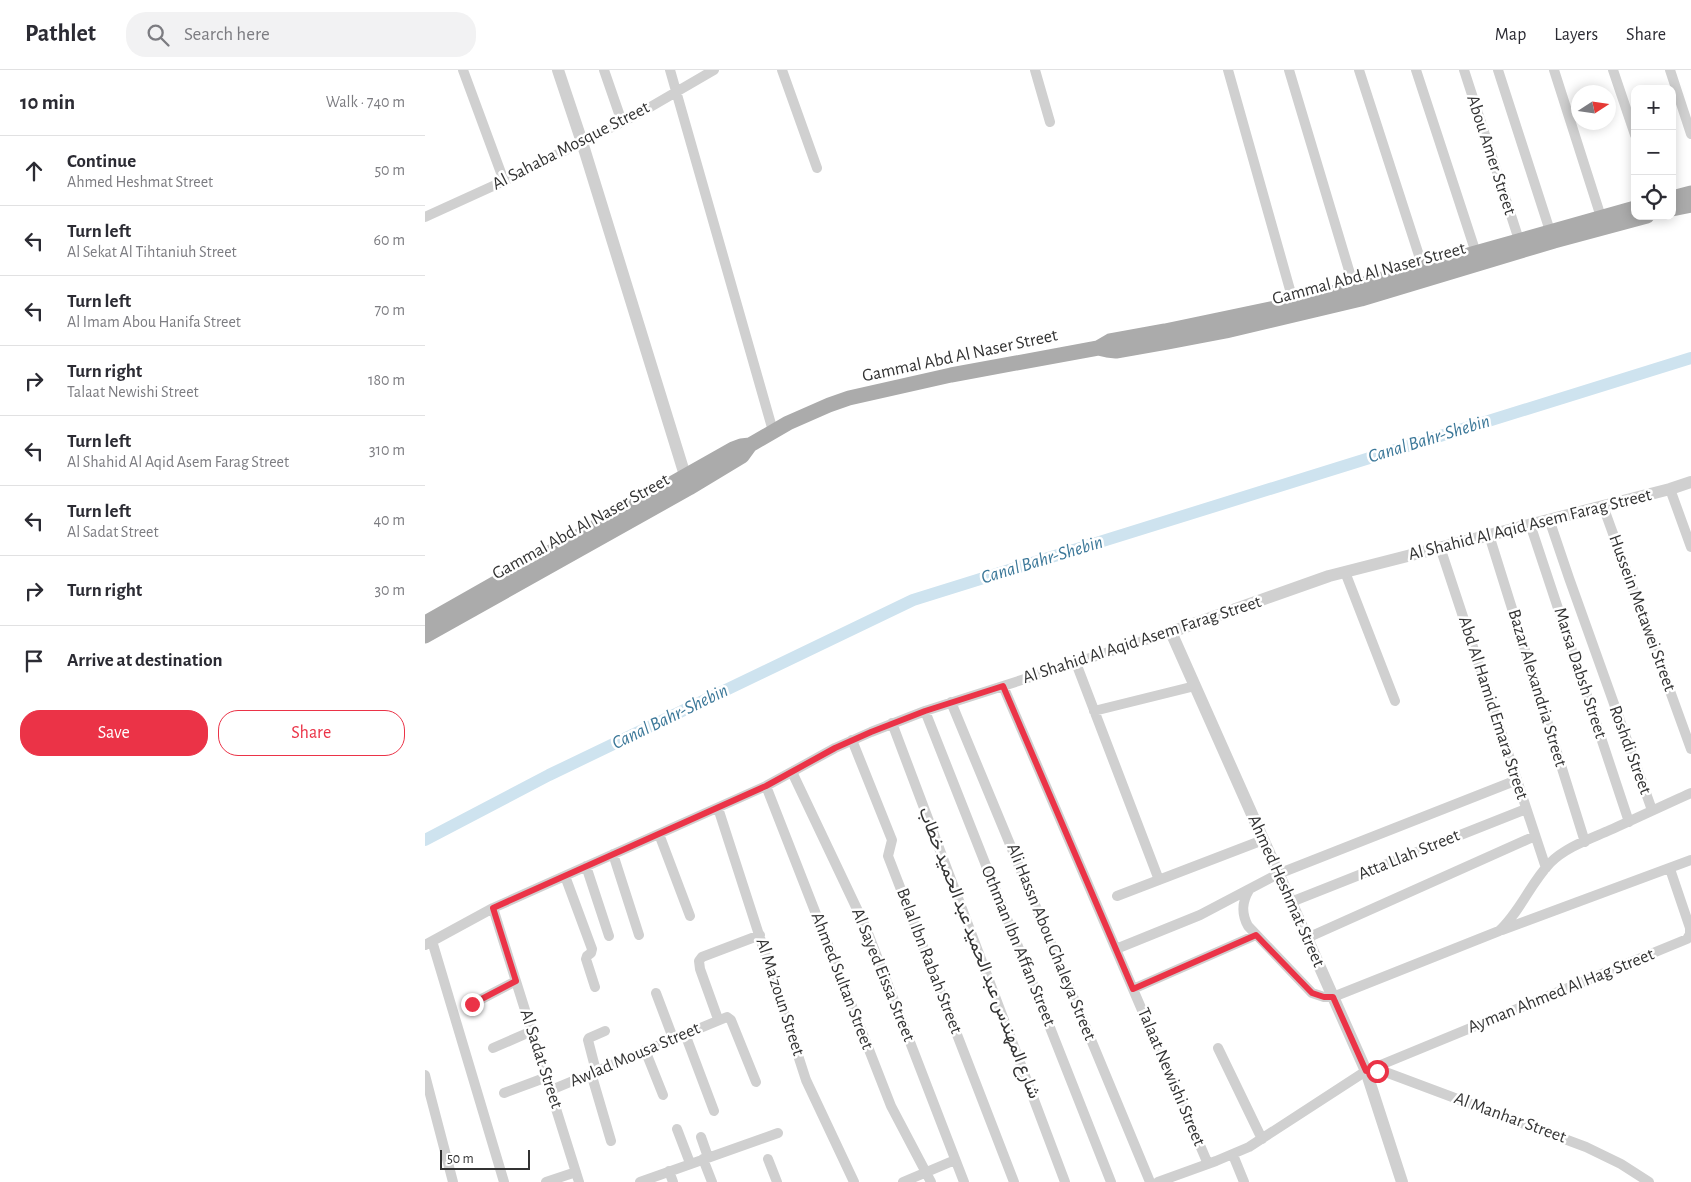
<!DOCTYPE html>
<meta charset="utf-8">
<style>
body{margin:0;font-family:"Alegreya Sans",Vazirmatn,sans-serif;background:#f2f2f3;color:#2b2b33}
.controls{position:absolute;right:15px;top:15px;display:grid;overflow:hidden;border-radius:10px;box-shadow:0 2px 12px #0003}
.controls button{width:45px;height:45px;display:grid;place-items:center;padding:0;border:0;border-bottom:1px solid #e1e1e2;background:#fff;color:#2b2b33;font:25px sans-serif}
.compass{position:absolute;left:1146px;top:15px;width:45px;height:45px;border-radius:50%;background:#fff;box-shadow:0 2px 12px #0003;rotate:78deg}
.scale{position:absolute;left:15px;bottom:12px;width:90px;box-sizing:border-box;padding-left:5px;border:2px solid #333;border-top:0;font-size:14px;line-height:18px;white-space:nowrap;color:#333;-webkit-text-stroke:4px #fff;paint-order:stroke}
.stop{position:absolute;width:15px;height:15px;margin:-11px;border:4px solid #eb3347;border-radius:50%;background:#fff}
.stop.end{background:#eb3347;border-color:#fff;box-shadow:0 1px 5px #0008}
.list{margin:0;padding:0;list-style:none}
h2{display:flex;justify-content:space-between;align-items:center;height:65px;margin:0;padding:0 20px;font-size:21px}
h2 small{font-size:16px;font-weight:400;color:#7c7c81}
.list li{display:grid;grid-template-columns:32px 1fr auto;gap:15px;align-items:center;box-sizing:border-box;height:70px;padding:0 20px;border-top:1px solid #e1e1e2}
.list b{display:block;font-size:19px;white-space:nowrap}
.list p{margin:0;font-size:16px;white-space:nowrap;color:#7c7c81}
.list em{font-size:16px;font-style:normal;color:#7c7c81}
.actions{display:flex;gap:10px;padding:15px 20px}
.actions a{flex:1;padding:11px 0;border:1px solid #eb3347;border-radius:20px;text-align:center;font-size:18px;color:#eb3347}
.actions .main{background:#eb3347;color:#fff}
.icon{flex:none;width:28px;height:28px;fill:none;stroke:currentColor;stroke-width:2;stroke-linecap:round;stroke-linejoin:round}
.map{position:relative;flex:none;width:1266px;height:1112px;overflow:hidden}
header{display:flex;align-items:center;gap:30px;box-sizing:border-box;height:70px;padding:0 25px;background:#fff;border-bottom:1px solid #e1e1e2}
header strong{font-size:24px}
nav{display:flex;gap:28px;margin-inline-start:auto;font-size:18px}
.search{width:350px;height:45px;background:#f2f2f3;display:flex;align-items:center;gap:12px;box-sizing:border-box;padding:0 18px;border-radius:20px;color:#7c7c81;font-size:19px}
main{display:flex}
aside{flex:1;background:#fff}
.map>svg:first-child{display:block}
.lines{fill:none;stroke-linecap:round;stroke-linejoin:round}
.canal{stroke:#cee3ef;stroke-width:12}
.minor{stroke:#d0d0d0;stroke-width:10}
.tertiary{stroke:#d0d0d0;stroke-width:12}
.primary{stroke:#ababab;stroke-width:15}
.route{stroke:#eb3347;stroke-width:6}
.labels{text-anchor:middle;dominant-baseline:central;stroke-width:5;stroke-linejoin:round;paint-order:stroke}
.street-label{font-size:18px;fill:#333;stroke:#fff}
.water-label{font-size:19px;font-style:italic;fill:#3c7899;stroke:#fff}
</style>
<header>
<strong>Pathlet</strong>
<div class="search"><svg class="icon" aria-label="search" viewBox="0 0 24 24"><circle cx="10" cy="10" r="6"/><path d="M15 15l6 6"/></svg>Search here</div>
<nav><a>Map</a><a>Layers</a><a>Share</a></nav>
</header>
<main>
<aside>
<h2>10 min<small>Walk · 740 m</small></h2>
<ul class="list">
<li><svg class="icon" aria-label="ahead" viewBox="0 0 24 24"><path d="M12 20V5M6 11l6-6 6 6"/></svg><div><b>Continue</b><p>Ahmed Heshmat Street</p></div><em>50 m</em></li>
<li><svg class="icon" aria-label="left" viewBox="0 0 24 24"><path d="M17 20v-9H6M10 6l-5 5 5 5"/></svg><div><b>Turn left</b><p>Al Sekat Al Tihtaniuh Street</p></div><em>60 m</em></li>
<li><svg class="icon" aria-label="left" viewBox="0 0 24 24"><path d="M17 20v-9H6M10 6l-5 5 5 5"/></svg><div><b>Turn left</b><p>Al Imam Abou Hanifa Street</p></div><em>70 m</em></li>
<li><svg class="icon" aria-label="right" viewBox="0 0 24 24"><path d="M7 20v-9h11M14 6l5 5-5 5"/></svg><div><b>Turn right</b><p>Talaat Newishi Street</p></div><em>180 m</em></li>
<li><svg class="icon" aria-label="left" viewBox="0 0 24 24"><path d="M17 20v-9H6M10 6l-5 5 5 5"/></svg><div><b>Turn left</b><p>Al Shahid Al Aqid Asem Farag Street</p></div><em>310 m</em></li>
<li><svg class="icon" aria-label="left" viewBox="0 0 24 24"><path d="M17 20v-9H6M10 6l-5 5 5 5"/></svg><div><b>Turn left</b><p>Al Sadat Street</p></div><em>40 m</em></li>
<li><svg class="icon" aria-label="right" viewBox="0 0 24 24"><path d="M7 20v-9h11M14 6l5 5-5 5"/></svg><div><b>Turn right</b></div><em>30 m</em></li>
<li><svg class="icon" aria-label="arrive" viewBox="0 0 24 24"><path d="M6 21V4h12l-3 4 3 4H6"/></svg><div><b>Arrive at destination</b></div></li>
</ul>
<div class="actions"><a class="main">Save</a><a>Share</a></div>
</aside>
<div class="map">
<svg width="1266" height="1112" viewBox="0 0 1266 1112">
<rect width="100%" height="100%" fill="#fff"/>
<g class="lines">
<path class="canal" d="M0,770l124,-65 364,-175 778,-242"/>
<path class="minor" d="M38,0l41,111
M179,0l18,52
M245,0l103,361
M357,0l35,98
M610,0l15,52
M803,0l66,234
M864,0l65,217
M934,0l66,204
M991,0l60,183
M1039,0l55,170
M1073,0l52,161
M1129,0l47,147
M1188,0l22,65
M1245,0l21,64
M0,147l79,-36 136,-68 74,-43
M1245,419l21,58
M1178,436l88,243
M1124,449l20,59 83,232
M1105,454l99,298
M1064,465l96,307
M1015,477l106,321
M920,502l50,129
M651,593l83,217
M578,616l205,478
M526,632l199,480
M500,641l186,471
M669,641l101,-25
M467,653l173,459
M427,670l40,100 -4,16 126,326
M367,702l74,156 98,254
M341,716l125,320 40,76
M293,738l88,272 48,102
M234,764l31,82
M188,784l26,81
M161,796l23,70
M140,806l27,73 -1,4 -4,3 -1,3 9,28
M824,820c-7,12 -8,23 -1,36l64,67 12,4h9l166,-66c21,-19 31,-47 51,-68 16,-16 40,-24 60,-33 27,-12 54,-25 81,-37
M692,826l146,-56
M866,832l235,-93
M68,838l86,274
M1077,860l189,-70
M882,868l228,-102
M7,871l72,241
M0,875l68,-37 273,-122 69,-38 36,-16 54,-21 246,-79
M691,879l84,-34 78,-41 239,-94
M708,919l123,-54
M231,923l17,45
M47,934l44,-23
M293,949l-18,-50 -1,-8 3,-4 58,-22
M260,964l29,77
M68,978l39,-17
M793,978l44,91
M220,980l18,45
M171,1001l-8,-31 1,-2 16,-7
M944,1001l19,2 198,74 35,17 28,18
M166,1003l20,68
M0,1005l28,107
M126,1020l176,-73 4,3 25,62
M79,1023l43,-16
M252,1059l13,34
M276,1067l7,20
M808,1085l11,27
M278,1089l9,23
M343,1089l9,23
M244,1101l4,11
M121,1112l30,-10
M215,1112l138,-49
M478,1112l52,-22
M733,1112l58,-21 33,-14 117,-76 321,-132 3,-5v-6l-20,-59"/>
<path class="tertiary" d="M133,0l24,72 106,343
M977,1112l-36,-111 -195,-439 158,-56 341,-87 21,-7"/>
<path class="primary" d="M1247,128l19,-5
M1247,139l19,-4
M673,278l9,2 9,1 51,-9 59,-11 135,-32 193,-58 93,-25
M0,553l308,-174 8,-3 9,-1 38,-22 41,-18 20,-7 102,-23 147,-27 12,-7 55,-10 129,-27 341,-96
M0,566l264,-148 53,-32 8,-11"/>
</g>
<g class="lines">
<path class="route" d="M47,934l44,-23 -23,-73 273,-122 69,-38 36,-16 54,-21 78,-25 130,303 123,-54 56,58 12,4h9l33,74h11"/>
</g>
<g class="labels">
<g class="street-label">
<text transform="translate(146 76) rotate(-27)">Al Sahaba Mosque Street</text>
<text transform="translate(1066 85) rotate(72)">Abou Amer Street</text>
<text transform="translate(944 204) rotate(-15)">Gammal Abd Al Naser Street</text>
<text transform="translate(535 286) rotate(-12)">Gammal Abd Al Naser Street</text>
<text transform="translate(1105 455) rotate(-14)">Al Shahid Al Aqid Asem Farag Street</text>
<text transform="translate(156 457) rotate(-29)">Gammal Abd Al Naser Street</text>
<text transform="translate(1217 543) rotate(70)">Hussein Metawei Street</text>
<text transform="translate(717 570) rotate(-18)">Al Shahid Al Aqid Asem Farag Street</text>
<text transform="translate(1155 603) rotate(72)">Marsa Dabsh Street</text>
<text transform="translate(1112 618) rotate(73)">Bazar Alexandria Street</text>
<text transform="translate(1068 638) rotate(72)">Abd Al Hamid Emara Street</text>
<text transform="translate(1205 680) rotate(70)">Roshdi Street</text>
<text transform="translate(984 785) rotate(-22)">Atta Llah Street</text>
<text transform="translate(861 821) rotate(66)">Ahmed Heshmat Street</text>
<text transform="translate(626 872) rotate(68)">Ali Hassn Abou Ghaleya Street</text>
<text transform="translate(593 876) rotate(68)">Othman Ibn Affan Street</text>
<text transform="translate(554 883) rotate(69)">شارع المهندس عبد الحميد عبد الحميد خطاب</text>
<text transform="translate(504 891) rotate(69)">Belal Ibn Rabah Street</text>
<text transform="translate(458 905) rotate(68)">Al Sayed Eissa Street</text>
<text transform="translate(417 911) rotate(69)">Ahmed Sultan Street</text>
<text transform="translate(1136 921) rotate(-22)">Ayman Ahmed Al Hag Street</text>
<text transform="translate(355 927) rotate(72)">Al Ma'zoun Street</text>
<text transform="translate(210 985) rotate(-23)">Awlad Mousa Street</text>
<text transform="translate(116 989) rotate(72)">Al Sadat Street</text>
<text transform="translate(746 1007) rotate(67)">Talaat Newishi Street</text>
<text transform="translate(1085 1048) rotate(20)">Al Manhar Street</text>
</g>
<g class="water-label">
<text transform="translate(1004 369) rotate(-17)">Canal Bahr-Shebin</text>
<text transform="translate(617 490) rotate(-17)">Canal Bahr-Shebin</text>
<text transform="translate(245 647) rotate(-26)">Canal Bahr-Shebin</text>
</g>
</g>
</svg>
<div class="controls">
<button>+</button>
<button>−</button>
<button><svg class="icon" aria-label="locate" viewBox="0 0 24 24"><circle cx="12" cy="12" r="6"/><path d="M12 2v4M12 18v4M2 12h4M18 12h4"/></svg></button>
</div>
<svg class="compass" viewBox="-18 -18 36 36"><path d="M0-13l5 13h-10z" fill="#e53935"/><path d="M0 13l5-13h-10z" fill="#7c7c81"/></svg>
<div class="scale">50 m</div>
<div class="stop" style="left:952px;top:1001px"></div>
<div class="stop end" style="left:47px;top:934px"></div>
</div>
</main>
